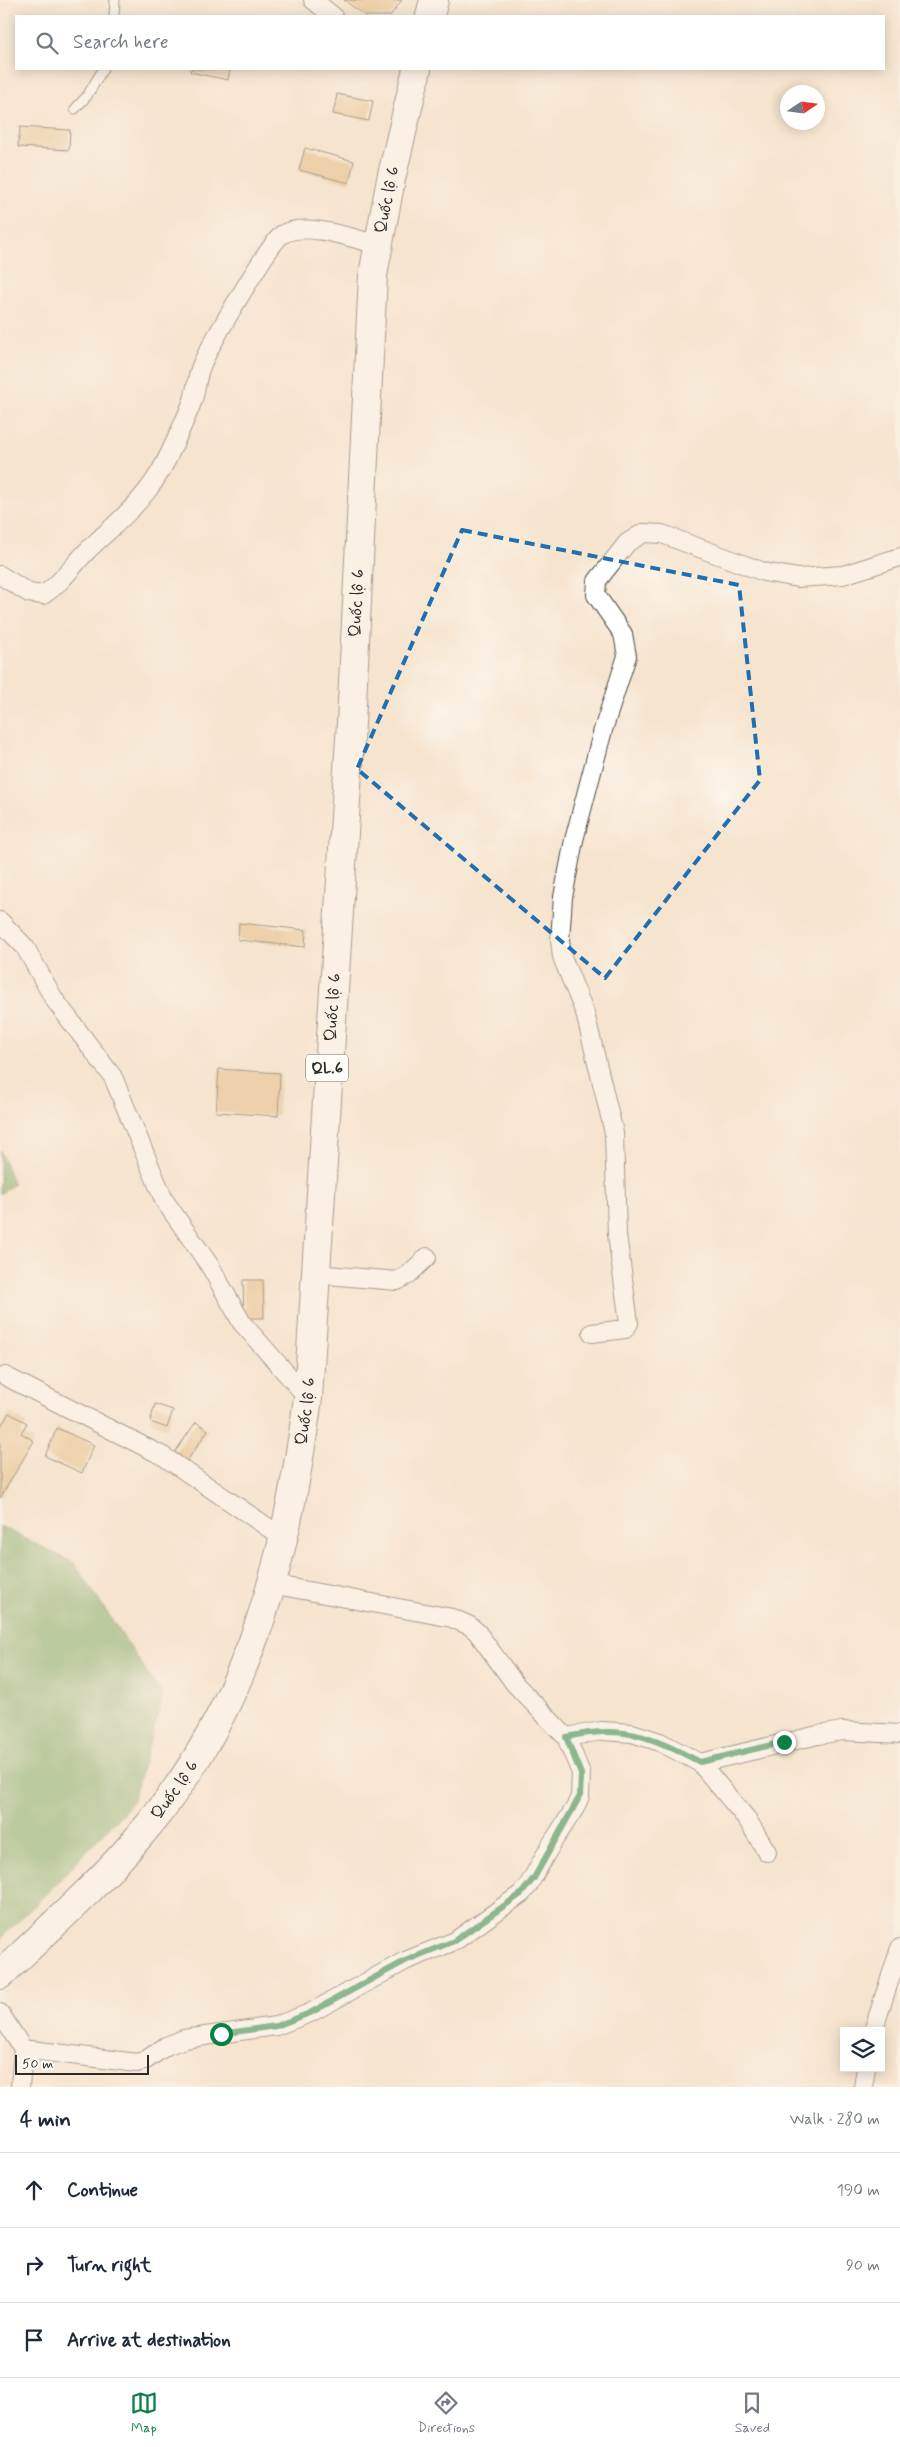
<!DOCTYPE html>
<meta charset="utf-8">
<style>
body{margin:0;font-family:Mynerve,sans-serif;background:#f2f2f3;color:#1f2937}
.controls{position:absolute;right:15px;bottom:15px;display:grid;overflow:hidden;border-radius:0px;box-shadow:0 2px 12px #0003}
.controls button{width:45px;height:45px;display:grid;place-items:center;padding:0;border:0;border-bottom:1px solid #e0e1e3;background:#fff;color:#1f2937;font:25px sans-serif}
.compass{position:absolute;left:780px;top:85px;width:45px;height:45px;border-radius:50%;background:#fff;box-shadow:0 2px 12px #0003;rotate:77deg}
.scale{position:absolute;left:15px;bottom:12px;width:134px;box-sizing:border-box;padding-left:5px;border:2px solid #2b2b2b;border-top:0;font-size:14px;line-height:18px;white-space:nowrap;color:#2b2b2b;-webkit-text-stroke:4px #fdfcf7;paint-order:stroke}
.stop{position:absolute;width:15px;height:15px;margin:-11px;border:4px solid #0b8043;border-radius:50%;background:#fff}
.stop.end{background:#0b8043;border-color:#fff;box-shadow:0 1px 5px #0008}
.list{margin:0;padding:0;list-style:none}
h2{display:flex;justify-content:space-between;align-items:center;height:65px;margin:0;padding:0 20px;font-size:21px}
h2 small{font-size:16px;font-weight:400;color:#747a83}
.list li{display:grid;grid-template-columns:32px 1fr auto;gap:15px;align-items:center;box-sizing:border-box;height:75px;padding:0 20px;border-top:1px solid #e0e1e3}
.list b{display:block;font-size:19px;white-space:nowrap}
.list em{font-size:16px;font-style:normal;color:#747a83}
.icon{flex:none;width:28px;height:28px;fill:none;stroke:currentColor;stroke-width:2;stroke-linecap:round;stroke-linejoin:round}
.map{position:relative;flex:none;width:900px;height:2087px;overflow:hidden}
.search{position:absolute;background:#fff;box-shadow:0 2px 12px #0003;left:15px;right:15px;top:15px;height:55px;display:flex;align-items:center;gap:12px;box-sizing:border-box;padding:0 18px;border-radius:0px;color:#747a83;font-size:19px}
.sheet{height:290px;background:#fff}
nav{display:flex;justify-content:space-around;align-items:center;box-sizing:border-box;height:70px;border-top:1px solid #e0e1e3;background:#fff;font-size:14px;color:#747a83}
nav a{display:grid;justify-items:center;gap:2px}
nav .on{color:#0b8043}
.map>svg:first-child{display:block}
.forest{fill:#7a6;stroke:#516a48}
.building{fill:#e4b87f}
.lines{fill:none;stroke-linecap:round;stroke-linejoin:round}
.lane-casing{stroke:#494743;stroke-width:11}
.street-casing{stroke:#494743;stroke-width:20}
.highway-casing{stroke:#494743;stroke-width:30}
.lane{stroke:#fff;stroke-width:9}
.street{stroke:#fff;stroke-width:18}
.highway{stroke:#fff;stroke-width:28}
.route{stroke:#0b8043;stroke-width:6}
.marked{fill:none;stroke:#1f6fb2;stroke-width:4;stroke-dasharray:10 6;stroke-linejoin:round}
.labels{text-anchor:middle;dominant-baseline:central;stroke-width:4;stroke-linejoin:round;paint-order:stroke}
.shield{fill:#fdfcf7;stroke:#6a6a68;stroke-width:1}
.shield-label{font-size:16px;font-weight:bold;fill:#2b2b2b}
.street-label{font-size:18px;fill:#2b2b2b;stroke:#fdfcf7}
</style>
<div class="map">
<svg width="900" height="2087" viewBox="0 0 900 2087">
<rect width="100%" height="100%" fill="#fdfcf7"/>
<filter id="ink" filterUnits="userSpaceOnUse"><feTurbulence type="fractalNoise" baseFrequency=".02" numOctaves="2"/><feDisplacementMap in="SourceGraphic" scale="10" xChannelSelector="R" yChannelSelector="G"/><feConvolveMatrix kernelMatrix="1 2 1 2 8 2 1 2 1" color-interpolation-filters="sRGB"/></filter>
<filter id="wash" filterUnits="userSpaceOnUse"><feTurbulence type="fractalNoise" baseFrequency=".0096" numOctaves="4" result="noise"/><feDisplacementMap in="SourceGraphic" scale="20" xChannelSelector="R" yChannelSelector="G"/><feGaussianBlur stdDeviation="1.12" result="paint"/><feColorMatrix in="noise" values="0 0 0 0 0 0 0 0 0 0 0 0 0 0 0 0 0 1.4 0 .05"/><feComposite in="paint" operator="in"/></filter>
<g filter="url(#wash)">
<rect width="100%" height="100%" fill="#f6e4ce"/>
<path class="forest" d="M0,1150l14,34 -14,10z
M0,1526l74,37 89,133 -31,107 -84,89 -48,47z"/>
<g id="blocks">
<path class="building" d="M344,0h58l-12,16h-25z
M191,69h39l-2,11 -38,-8z
M337,94l36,7 -4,20 -36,-7z
M20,127l50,3 -1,20 -51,-3z
M305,148l49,13 -5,22 -50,-13z
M239,923l67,7 -1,17 -67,-7z
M219,1069l61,4 -2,43 -62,-4z
M243,1280h20l1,38h-20z
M155,1404l18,6 -6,18 -17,-6z
M9,1413l18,10 -6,10 13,8 -34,57v-70z
M196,1422l12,8 -21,31 -12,-9z
M57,1428l37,17 -12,28 -37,-17z"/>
</g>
</g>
<g filter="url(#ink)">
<use href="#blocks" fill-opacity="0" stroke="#494743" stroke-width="1"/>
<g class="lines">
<defs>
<path id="lane" d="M114,16l1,-16
M75,109l12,-13 16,-27"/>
<path id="street" d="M313,0l20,16
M0,575l29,18 14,2c18,-11 30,-30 45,-45 31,-30 59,-50 79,-91 9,-19 19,-40 26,-59 3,-11 4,-23 8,-34 8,-18 68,-124 82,-132 23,-13 71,5 96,11
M0,921l25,26 29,52 59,78 51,123 46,66 32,57 66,75
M315,1274l82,7 11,-6 19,-18
M592,1333l33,-4 4,-6 -12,-88 -3,-102 -29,-120 -23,-56 -2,-17 3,-43 11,-57 29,-110 24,-74 -4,-22 -27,-39 1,-14 30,-38 16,-10 19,1 102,38 34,6 45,-3 57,-18
M5,1376l158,80 122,83
M566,1737l36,-6 30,2 28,9 40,21 47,56 20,33
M700,1763l118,-28 24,-4 58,3
M0,2013l23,36 -3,38
M873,2031l27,-83
M23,2049l114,14 9,-3 20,-14 18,-7 92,-13 34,-13 95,-52 50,-20 66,-47 7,-8 24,-43 23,-35 5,-12 1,-23 -15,-36 -51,-53 -38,-52 -7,-6 -18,-8 -181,-34
M863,2087l3,-19"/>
<g id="highway">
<path d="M430,16l4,-16"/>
<path id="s1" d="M0,1975c52,-49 107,-98 152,-154 100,-123 136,-269 156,-423l43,-675 22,-448 18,-96 26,-110"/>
</g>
</defs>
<use href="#lane" class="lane-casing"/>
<use href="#street" class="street-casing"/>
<use href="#highway" class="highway-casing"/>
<use href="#lane" class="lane"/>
<use href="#street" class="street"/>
<use href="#highway" class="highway"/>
</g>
</g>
<g class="lines" filter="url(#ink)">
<path class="route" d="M221,2034l55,-8 34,-13 95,-52 49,-20 67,-47 13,-16 46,-82 1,-22 -15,-37c58,-13 83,-1 134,25l84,-20"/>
</g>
<path d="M0 0H900V2087H0ZM462,530l277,55 21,195 -155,198 -248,-209z" fill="#f6e4ce" fill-opacity=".55" fill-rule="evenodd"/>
<path class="marked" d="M462,530l277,55 21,195 -155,198 -248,-209z"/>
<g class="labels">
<rect class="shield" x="306" y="1054.5" width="42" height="27" rx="4"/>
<g class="shield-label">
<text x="327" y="1068">QL.6</text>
</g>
<g class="street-label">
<text stroke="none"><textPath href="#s1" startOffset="1875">Quốc lộ 6</textPath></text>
<text stroke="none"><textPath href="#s1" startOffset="1470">Quốc lộ 6</textPath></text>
<text stroke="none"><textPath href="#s1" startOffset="1065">Quốc lộ 6</textPath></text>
<text stroke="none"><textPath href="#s1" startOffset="660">Quốc lộ 6</textPath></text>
<text stroke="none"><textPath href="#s1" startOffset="255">Quốc lộ 6</textPath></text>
</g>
</g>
</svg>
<div class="controls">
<button><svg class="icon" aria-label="layers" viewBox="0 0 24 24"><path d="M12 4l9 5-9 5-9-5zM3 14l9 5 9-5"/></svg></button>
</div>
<svg class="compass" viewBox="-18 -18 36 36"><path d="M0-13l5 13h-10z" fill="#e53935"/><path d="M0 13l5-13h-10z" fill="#747a83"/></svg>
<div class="scale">50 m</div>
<div class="stop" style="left:221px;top:2034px"></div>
<div class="stop end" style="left:784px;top:1742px"></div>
<div class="search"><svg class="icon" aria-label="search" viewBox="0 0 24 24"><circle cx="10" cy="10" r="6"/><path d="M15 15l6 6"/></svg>Search here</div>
</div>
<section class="sheet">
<h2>4 min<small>Walk · 280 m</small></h2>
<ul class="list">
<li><svg class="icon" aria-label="ahead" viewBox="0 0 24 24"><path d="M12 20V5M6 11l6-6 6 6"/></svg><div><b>Continue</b></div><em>190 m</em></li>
<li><svg class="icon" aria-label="right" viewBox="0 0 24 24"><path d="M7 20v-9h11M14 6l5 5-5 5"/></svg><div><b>Turn right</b></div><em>90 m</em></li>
<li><svg class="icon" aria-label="arrive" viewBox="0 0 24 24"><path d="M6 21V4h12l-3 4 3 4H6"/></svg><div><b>Arrive at destination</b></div></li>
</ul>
</section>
<nav>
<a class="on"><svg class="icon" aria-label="map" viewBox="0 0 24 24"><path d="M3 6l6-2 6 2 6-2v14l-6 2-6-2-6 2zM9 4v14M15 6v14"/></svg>Map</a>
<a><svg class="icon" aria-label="directions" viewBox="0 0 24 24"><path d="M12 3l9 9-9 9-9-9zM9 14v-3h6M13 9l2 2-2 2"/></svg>Directions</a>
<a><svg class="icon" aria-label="saved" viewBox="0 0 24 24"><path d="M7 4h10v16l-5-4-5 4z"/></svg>Saved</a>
</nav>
